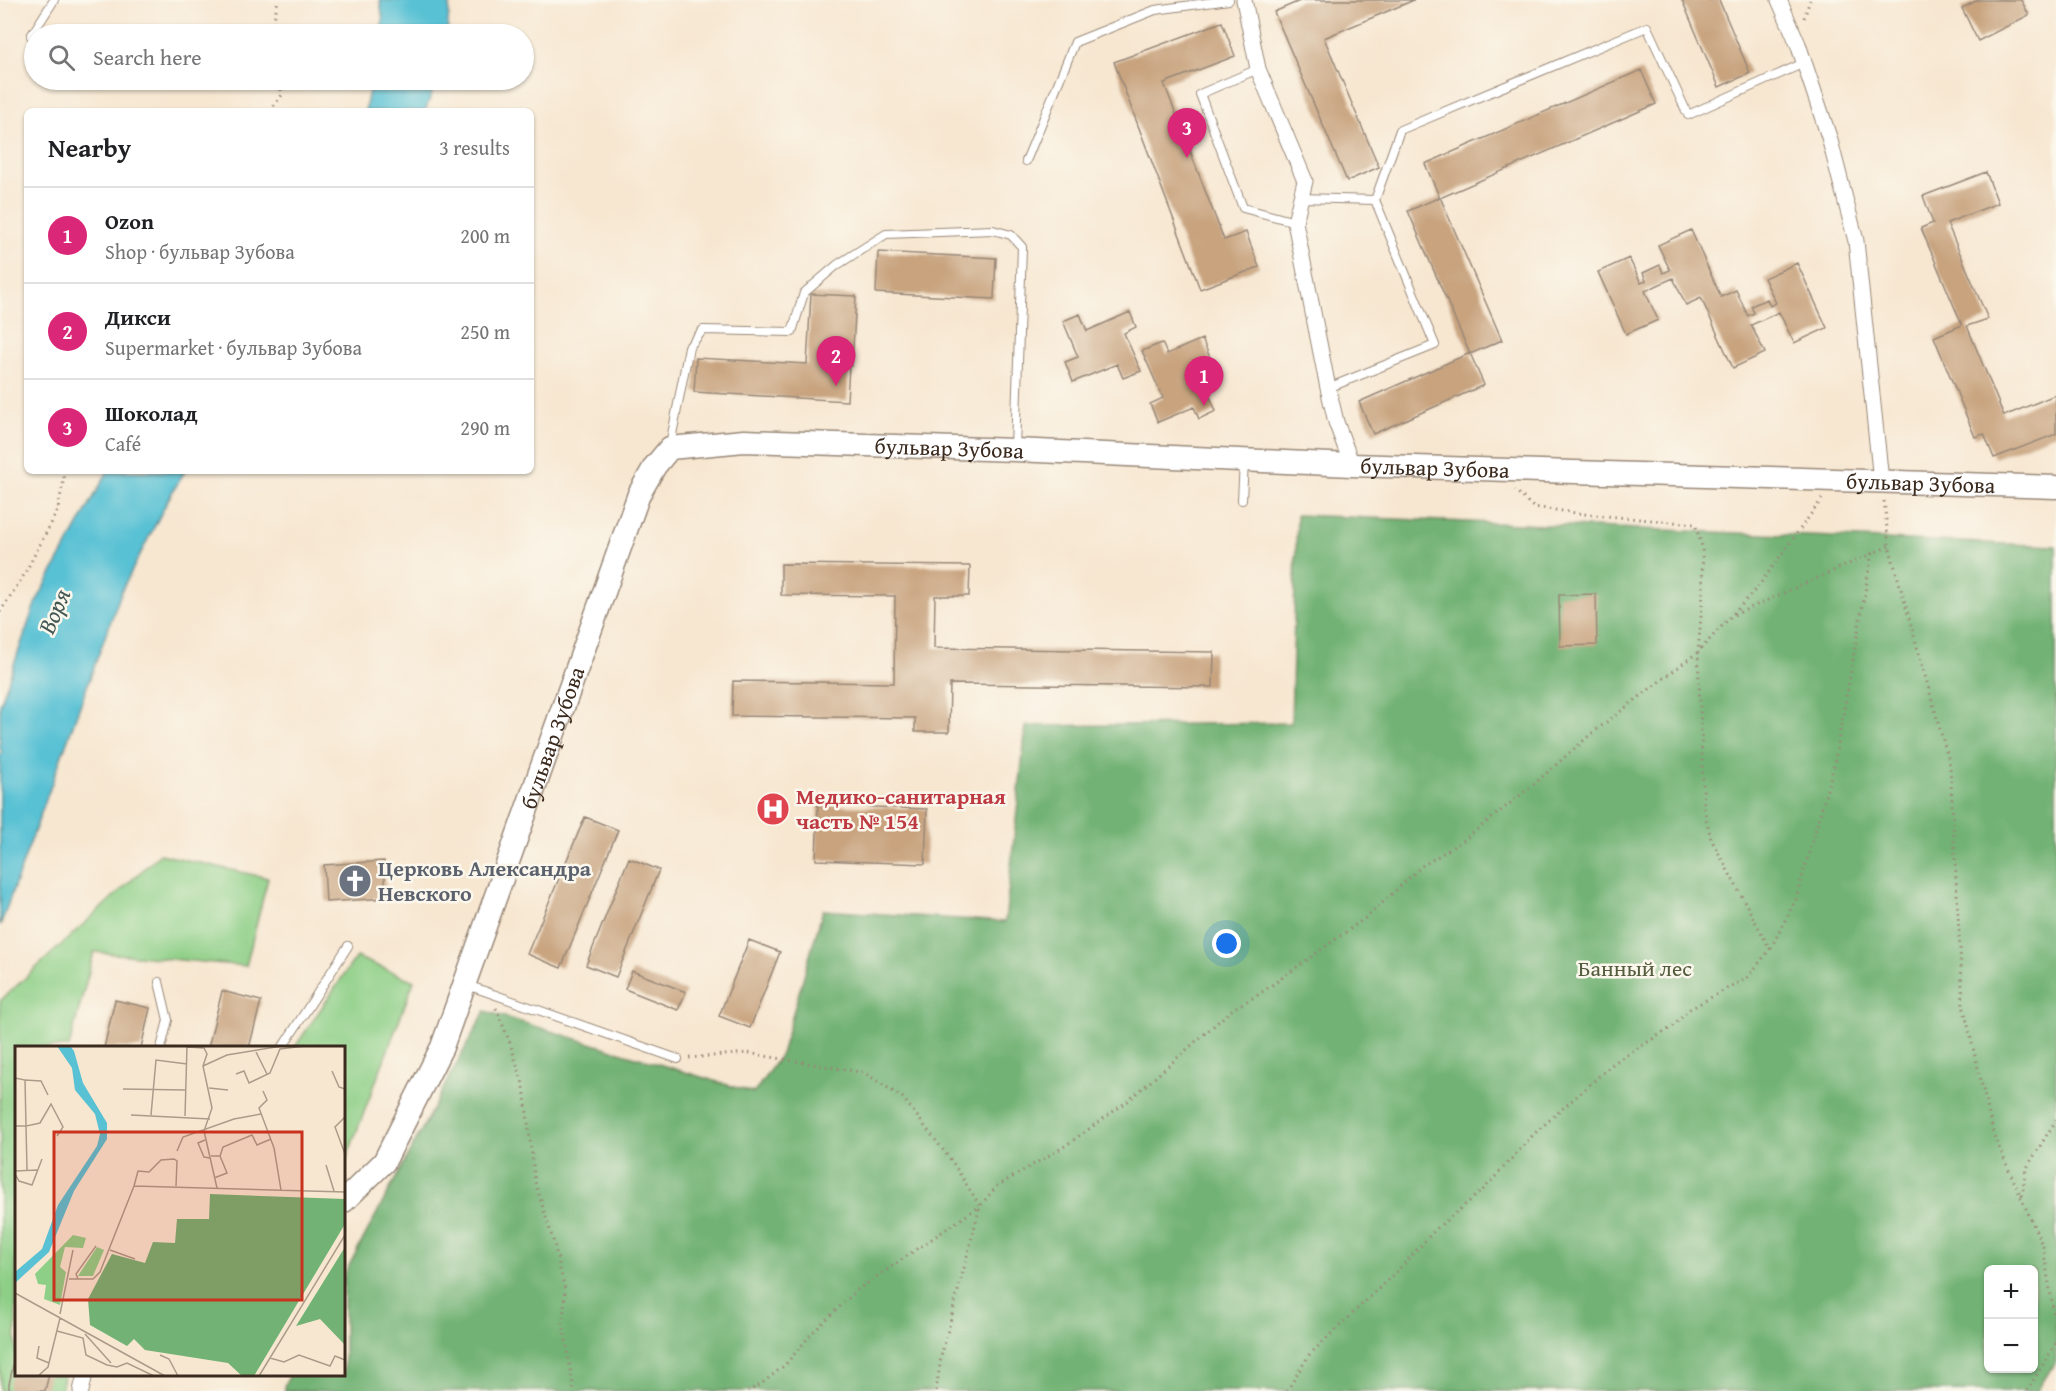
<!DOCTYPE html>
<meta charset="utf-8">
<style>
body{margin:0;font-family:"Gentium Book Plus",serif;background:#f6f6f6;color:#202124}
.controls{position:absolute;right:18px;bottom:18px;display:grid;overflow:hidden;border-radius:9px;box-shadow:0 2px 4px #0004}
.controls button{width:54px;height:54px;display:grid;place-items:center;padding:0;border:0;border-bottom:2px solid #e0e0e0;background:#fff;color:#202124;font:30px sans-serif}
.you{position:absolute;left:1227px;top:944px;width:21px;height:21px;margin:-15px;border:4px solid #fff;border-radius:50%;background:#1a73e8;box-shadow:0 0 0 9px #1a73e833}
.badge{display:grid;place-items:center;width:39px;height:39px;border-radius:50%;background:#db2777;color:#fff;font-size:20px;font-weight:700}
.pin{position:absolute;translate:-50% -50px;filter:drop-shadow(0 2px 3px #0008)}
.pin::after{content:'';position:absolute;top:32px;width:21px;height:18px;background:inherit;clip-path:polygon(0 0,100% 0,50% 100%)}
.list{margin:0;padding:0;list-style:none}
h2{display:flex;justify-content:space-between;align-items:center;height:78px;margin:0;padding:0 24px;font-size:26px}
h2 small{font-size:20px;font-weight:400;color:#757577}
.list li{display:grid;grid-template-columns:39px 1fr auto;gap:18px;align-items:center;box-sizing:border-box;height:96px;padding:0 24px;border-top:2px solid #e0e0e0}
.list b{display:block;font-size:22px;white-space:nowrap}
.list p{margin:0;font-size:20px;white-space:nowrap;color:#757577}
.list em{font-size:20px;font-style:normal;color:#757577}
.icon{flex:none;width:33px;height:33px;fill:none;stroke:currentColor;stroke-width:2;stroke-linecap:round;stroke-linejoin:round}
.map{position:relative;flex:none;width:2056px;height:1391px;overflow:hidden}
.search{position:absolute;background:#fff;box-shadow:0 2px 4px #0004;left:24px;top:24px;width:510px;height:66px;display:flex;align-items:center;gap:15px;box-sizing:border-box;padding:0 21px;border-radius:33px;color:#757577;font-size:22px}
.panel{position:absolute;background:#fff;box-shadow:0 2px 4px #0004;left:24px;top:108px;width:510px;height:366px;border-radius:9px}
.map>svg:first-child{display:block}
.green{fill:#8ecf87;stroke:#647c52;stroke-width:1.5}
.forest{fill:#72b274;stroke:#566e49;stroke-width:1.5;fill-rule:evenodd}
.water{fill:#58c1d4;stroke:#4a7679;stroke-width:1.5}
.building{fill:#c8a37e}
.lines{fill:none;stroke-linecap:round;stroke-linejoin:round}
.lane-casing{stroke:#998878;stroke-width:10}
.street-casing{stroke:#998878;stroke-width:17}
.secondary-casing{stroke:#998878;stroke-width:25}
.path{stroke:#998878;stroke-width:3;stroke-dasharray:1.5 4.5;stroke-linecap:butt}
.lane{stroke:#fff;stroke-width:8}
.street{stroke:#fff;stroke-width:15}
.secondary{stroke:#fff;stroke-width:22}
.labels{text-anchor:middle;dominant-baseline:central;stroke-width:5;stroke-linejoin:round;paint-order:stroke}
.street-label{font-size:22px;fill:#3b2a1e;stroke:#fbf7ec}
.health-label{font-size:22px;font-weight:bold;fill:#be3a42;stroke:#fbf7ec;text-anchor:start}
.worship-label{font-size:22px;font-weight:bold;fill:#5b616d;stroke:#fbf7ec;text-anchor:start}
.park-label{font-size:22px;fill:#545c3e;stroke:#fbf7ec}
.water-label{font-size:24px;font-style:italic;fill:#445755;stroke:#fbf7ec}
.inset-road{fill:none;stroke:#ac9b89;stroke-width:1.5}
.view{fill:#c8321e;fill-opacity:0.15;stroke:#c8321e;stroke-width:3}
.inset-edge{fill:none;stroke:#3b2a1e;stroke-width:3}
</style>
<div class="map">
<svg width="2056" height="1391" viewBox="0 0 2056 1391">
<rect width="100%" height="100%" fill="#fbf7ec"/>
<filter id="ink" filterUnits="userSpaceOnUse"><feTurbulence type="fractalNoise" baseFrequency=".0167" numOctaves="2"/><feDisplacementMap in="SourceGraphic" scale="12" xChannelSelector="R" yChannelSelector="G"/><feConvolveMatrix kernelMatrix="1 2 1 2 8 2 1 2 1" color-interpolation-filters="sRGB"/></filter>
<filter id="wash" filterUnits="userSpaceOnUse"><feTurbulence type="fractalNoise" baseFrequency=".008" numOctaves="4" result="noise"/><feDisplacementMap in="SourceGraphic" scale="24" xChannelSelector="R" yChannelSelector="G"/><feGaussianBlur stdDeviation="1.35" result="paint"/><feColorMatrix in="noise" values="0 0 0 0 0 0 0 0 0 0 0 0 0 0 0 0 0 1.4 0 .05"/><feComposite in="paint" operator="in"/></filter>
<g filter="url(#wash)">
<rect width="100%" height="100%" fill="#f7e7d1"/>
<path class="green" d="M160,854l108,24 -22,88 -152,-14 -25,95 -53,1v326l48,1 -3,16h-61v-390z
M356,957l58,24 -70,184v-117l-49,-1z"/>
<path class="forest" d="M1297,515l759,31v815l-19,30h-1752l-1,-5 6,-11 54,-1v-99l141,-264 269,82 27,-39 42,-144 182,12 21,-196 265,-3zM1988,1270h46v98h-46z"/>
<path class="water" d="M380,0h70l-3,34h-67l3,-13z
M371,80h66l-12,31h-60z
M108,471h77l-15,25 -48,94 -122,336v-170l2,-4 -2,-4v-43l35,-101z"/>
<g id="blocks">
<path class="building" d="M1302,0h112l-90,38 55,129 -32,14 -73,-169z
M1682,0h37l31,73 -31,14z
M1978,0h43l8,15 -51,26 -16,-33z
M1222,22l13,34 -71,27 60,157 22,-8 13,35 -59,22 -86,-227z
M1641,70l15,34 -216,94 -15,-34z
M1986,172l12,31 -51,20 41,96 -21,7 37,90 51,-21 1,2v37l-62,24 -10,-24 -9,3 -41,-100 28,-12 -41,-97 12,-5 -10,-27z
M1440,197l62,143 -32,14 -62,-143z
M1691,230l30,67 15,-7 12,26 6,-3 -3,-7 16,-7 3,7 6,-3 -12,-25 33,-15 30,65 -33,15 -15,-31 -28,13 14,28 -32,15 -32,-70 -15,7 -13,-27 -28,13 13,29 -32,14 -28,-62 31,-14 12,25 5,-2 -3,-8 17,-8 3,8 7,-3 -12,-25z
M878,252l118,6 -2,41 -118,-6z
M811,294l45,2 -4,70h-3l-2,35 -153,-9 2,-34 111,6z
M1130,312l6,15 -12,6 17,38 -18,7 -6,-14 -44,18 -8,-20 13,-5 -15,-36 17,-7 7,17z
M1202,339l9,21 -14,7 19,44 -17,8 -5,-12 -36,15 -8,-18 13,-6 -21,-47 20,-8 5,11z
M1470,353l14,32 -111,49 -14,-32z
M781,564l189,2 -1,30h-34l-1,52 280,4 -1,35 -263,-3 -1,48h-34v-14l-183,-2 1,-35 161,2 1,-87 -114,-1z
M1596,594l1,51 -37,1 -1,-51z
M818,805l109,4 -2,55 -109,-4z
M585,817l33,13 -57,138 -34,-14z
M629,858l30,12 -43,107 -30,-12z
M384,861l2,37 -60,4 -2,-37z
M749,940l31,12 -30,76 -31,-12z
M632,971l54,21 -8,18 -53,-21z
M222,991l39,10 -12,47h-41z
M115,1000l35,8 -9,40h-37z
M16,1353v21h33l-4,17h-36v-7z"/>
</g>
</g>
<g filter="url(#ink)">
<use href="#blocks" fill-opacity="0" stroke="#998878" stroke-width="1.5"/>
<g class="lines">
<defs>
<path id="lane" d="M31,36l23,-36
M1258,69l-58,25 43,114 52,14
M1026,161l49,-119 80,-32 74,-10
M1300,198l75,2 60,145 -107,43
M1375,200l25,-70 247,-103 41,88 116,-52
M670,445l19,-98 14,-17 89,2 12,-39 33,-28 49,-31 107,-4 18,5 11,12 -7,201
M1242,500l2,-38
M159,982l9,38 -7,28
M467,985l211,74
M282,1048l66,-102"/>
<path id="street" d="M1244,0l14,69 47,112 -10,41 33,166 8,34 16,43
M1779,0l19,44 31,93 27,104 25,240
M81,1391l4,-17"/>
<g id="secondary">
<path id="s1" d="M344,1201l40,-39 58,-115 197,-553 16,-28 15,-18 74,-7 271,9 337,15 704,22"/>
</g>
</defs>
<use href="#lane" class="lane-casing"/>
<use href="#street" class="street-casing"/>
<use href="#secondary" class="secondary-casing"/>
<path class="path" d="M1804,18l6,-18
M271,34l7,-34
M270,111l12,-16 -3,-15
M1884,501l5,45 61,219 13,240 31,131 49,111 13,80
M0,612l24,-37 34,-65 7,-39
M1734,615l155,-69
M1771,948l25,-49 38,-134 38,-212
M496,1008l14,35 14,44 11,95 19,61 11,47 -2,32 11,69
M689,1058l59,-5 117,20 38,25 48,62 29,46 -123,84 -44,42 -28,33 -25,20 -12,6
M2022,1196l4,-27 30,-49
M936,1391l5,-34 39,-151 17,-20 68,-40 63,-45 106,-93 24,-13 110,-79 54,-50 42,-26 69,-55 58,-51 107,-82 59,-64 65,-89
M1287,1391l22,-36 90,-86 37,-40 48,-40 50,-55 81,-72 57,-35 18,-18 58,-32 22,-28 -59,-110 -7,-30 -6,-157 5,-59 -1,-47 -7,-22 -111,-10 -51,-7 -18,-17
M2027,1391l29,-48"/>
<use href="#lane" class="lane"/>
<use href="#street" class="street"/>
<use href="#secondary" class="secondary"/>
</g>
</g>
<defs>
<symbol id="hospital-disc" viewBox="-11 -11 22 22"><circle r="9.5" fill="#e0444e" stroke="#fbf7ec"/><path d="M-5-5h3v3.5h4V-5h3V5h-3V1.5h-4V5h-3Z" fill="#fff"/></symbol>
<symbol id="church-disc" viewBox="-11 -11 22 22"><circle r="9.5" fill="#6b7280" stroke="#fbf7ec"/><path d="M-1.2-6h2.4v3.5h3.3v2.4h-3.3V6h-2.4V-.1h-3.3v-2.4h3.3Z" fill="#fff"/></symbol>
</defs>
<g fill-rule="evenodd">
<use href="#hospital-disc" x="754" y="790" width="38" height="38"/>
<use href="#church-disc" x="336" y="862" width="38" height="38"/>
</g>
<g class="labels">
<g class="street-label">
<text stroke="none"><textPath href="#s1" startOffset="1107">бульвар Зубова</textPath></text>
<text stroke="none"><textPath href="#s1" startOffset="1593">бульвар Зубова</textPath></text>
<text stroke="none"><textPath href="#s1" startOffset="2079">бульвар Зубова</textPath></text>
<text stroke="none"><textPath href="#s1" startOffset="513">бульвар Зубова</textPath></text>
</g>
<g class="health-label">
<text x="796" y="796">Медико-санитарная<tspan x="796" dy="25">часть № 154</tspan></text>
</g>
<g class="worship-label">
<text x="378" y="868">Церковь Александра<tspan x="378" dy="25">Невского</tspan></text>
</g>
<g class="park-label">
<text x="1635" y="968">Банный лес</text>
</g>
<g class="water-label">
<text transform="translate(54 611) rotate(-67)">Воря</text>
</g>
</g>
<g transform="translate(15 1046)">
<rect width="330" height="330" fill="#f7e7d1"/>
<path d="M58,189l13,3 -3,10 -18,-1 -5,20 6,5 -6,33 -16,-6 2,-14 -8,-1 -3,-10zM82,201l7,3 -11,26h-15z" fill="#8ecf87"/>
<path d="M195,148l135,5v25l-91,152h-12l-14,-13 -83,-13 -11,-11 -7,7 -37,-21 -2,-26 24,-45 33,9 8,-21 22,1 2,-24h32zM330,201v98l-25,-26 -24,7z" fill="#72b274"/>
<path d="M42,0h13l4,5 9,32 24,40v16l-33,52 -25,61 -34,31v-11l27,-23 16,-44 39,-59 3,-12 -5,-20 -20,-24 -3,-22z" fill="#58c1d4"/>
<path class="inset-road" d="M172,1l17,1 3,6 -4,12M241,6l11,22M317,25l7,16 6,2M221,28l8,-3 5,12 21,-10 10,-24 25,-3M0,32l10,2 1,46h-11M10,34l16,1 7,14M194,42l19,2M108,43l63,1M248,45l4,9 -8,8 15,40 7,42M116,69l79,4M136,69l5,-55 31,4M170,70l2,-70M330,71l-10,10 10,27M190,94l-7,3 6,14 6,1M162,105l6,-14 51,-18 27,-5M196,110h9l7,17 -13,5M205,110l3,-9 29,-12 5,10 14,-6M311,119l8,26M12,124l-1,-44 14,-3 11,-19 12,23 -6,9M0,125l22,-1M0,128l4,7 13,4 10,-26M119,140l4,-15 11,1 12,-12 13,-1 3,2 -1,25M202,142l-13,-57 8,-23 -9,-42 24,-11 55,-9M95,204l25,9M54,233h24l7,-7 34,-86 211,6M63,233l-2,-5 20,-28M0,247l150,83M45,268l13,-64M42,285l26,7 3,17 21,10 10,2 10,-4 27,13M70,288l26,29M24,300l-2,12 12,5M145,309l9,4 9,17M255,312l14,4 15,-7 31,11 5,-10 10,4M23,330l10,-9 12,-49M244,330l86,-141"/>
<path class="view" d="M39,86h248v168h-248z"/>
<rect width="330" height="330" class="inset-edge"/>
</g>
</svg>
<div class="controls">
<button>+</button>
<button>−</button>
</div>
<div class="you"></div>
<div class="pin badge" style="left:1204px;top:406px">1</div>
<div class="pin badge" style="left:836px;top:386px">2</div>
<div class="pin badge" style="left:1187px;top:158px">3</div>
<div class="search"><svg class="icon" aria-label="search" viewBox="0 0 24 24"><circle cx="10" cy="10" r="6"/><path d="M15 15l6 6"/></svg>Search here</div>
<section class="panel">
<h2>Nearby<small>3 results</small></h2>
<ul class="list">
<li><span class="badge">1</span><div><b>Ozon</b><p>Shop · бульвар Зубова</p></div><em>200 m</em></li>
<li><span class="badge">2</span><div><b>Дикси</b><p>Supermarket · бульвар Зубова</p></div><em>250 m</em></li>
<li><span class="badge">3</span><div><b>Шоколад</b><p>Café</p></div><em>290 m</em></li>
</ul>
</section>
</div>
